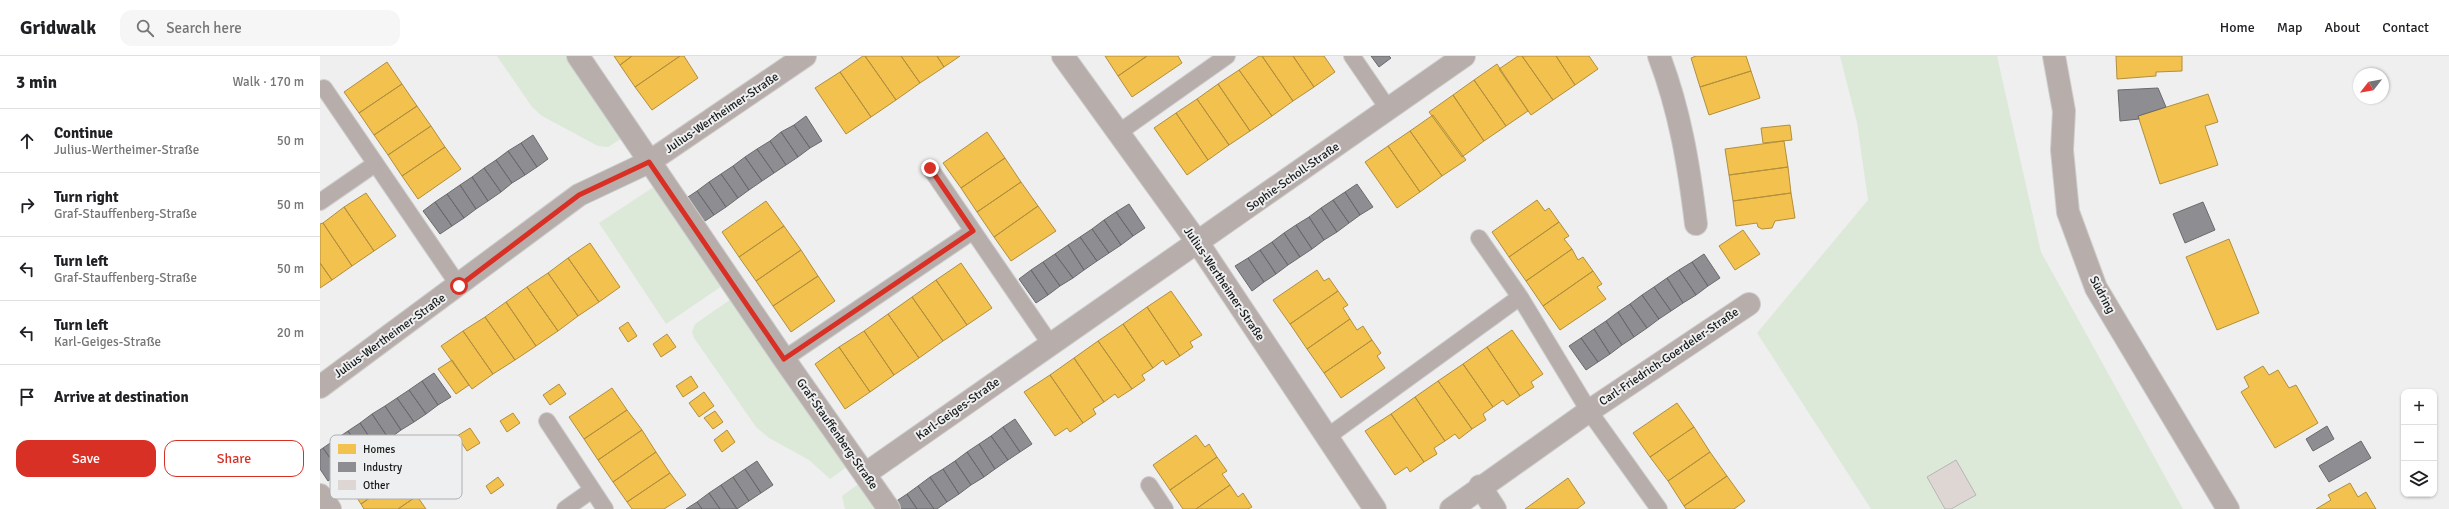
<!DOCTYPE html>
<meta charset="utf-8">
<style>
body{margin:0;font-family:Signika,sans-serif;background:#f6f6f6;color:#202124}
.controls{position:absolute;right:12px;bottom:12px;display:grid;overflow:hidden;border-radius:8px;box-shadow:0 1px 3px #0004}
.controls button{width:36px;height:36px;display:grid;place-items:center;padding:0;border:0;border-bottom:1px solid #e0e0e0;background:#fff;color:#202124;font:20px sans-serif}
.compass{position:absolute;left:2033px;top:12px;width:36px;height:36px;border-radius:50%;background:#fff;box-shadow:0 1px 3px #0004;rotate:239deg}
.stop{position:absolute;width:12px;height:12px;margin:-9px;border:3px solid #d93025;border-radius:50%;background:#fff}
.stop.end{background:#d93025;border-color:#fff;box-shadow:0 1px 4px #0008}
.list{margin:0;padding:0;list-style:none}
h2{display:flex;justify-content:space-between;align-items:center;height:52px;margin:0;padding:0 16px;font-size:17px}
h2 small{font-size:13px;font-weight:400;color:#757577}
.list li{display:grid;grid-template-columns:26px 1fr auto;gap:12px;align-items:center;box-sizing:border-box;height:64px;padding:0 16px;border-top:1px solid #e0e0e0}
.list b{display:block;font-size:15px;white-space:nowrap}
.list p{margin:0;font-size:13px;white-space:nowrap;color:#757577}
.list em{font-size:13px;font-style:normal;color:#757577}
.actions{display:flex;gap:8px;padding:12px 16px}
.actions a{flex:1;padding:9px 0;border:1px solid #d93025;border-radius:12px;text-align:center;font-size:14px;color:#d93025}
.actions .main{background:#d93025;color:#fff}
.icon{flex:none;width:22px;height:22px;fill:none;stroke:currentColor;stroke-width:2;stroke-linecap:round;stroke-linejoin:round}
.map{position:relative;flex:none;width:2129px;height:453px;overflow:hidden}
header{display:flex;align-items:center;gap:24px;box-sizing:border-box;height:56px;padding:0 20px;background:#fff;border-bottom:1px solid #e0e0e0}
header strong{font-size:19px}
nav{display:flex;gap:22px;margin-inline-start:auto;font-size:14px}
.search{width:280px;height:36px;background:#f6f6f6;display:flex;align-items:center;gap:10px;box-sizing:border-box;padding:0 14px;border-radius:12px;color:#757577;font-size:15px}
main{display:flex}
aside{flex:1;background:#fff}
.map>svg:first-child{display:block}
.green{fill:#dce9d8}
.homes{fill:#f2c14e;stroke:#b18f3e}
.industry{fill:#8d8d92;stroke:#6a6a6e}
.building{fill:#ddd6d2;stroke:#b6b6b6}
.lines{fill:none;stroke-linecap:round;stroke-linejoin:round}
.service-casing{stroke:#cdcdcd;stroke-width:18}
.minor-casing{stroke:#cdcdcd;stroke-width:24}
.service{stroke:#b7adab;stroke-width:16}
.minor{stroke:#b7adab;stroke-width:22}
.route{stroke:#d93025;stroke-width:5}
.labels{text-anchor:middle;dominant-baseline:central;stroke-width:4;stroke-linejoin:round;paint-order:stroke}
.street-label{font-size:12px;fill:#181919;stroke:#eeeff0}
.key{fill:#eeeff0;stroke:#aeafb0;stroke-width:1}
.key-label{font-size:11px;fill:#181919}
</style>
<header>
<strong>Gridwalk</strong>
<div class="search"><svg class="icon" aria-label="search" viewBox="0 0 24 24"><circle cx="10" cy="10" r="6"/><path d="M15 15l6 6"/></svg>Search here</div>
<nav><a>Home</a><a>Map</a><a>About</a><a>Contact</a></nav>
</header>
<main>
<aside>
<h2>3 min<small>Walk · 170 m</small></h2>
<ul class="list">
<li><svg class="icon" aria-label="ahead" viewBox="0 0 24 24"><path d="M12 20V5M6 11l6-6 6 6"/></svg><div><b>Continue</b><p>Julius-Wertheimer-Straße</p></div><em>50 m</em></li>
<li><svg class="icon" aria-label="right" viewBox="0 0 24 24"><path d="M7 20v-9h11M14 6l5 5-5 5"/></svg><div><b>Turn right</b><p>Graf-Stauffenberg-Straße</p></div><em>50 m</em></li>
<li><svg class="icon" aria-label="left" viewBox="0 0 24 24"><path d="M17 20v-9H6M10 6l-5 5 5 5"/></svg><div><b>Turn left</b><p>Graf-Stauffenberg-Straße</p></div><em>50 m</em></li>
<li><svg class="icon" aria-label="left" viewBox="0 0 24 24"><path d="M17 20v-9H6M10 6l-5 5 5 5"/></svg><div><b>Turn left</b><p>Karl-Geiges-Straße</p></div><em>20 m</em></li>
<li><svg class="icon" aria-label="arrive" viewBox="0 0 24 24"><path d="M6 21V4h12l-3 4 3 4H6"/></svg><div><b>Arrive at destination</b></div></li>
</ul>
<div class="actions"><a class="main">Save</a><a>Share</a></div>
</aside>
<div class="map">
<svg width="2129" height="453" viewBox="0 0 2129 453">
<rect width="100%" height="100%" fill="#efefef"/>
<path class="green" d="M177,0h71l56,81 -16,10 -10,-1 -56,-30 -10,-9z
M1520,0h157l44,196 142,257h-312l-114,-176 111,-133 -11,-77z
M338,128l67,100 -59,40 -67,-101z
M414,241l114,169 -18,13 -21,-19 -40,-22 -13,-11 -62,-89 -2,-6 3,-8z
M540,427l18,26h-33l-3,-13z"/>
<path class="homes" d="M294,0h18l-12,9z
M312,0h48l-45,31 -15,-22z
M360,0h4l14,22 -46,32 -17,-23z
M543,0h2l31,44 -25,17 -31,-45z
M545,0h36l19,27 -24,17z
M581,0h36l7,11 -24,16z
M617,0h23l-16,11z
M785,0h42l-29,20z
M827,0h31l4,7 -50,34 -14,-21z
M939,0h3l31,45 -21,15 -33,-46z
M942,0h31l21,31 -21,14z
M973,0h31l11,16 -21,15z
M1198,0h4l31,44 -22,15 -32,-46z
M1202,0h34l19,29 -22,15z
M1236,0h33l9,13 -23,16z
M1376,0h50l5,15 -51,16 -9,-29z
M1796,0h66v15l-26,1v4l-39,3z
M67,6l15,22 -43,29 -15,-21z
M1177,8l31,47 -22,15 -32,-46z
M919,14l33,46 -22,15 -32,-47z
M1431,15l9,27 -51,17 -9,-28z
M520,16l31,45 -25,17 -31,-46z
M1154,24l32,46 -22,15 -31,-46z
M82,28l15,22 -43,29 -15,-22z
M898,28l32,47 -21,14 -32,-46z
M1888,38l10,28 -13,4 13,39 -58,19 -22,-68z
M1133,39l31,46 -22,16 -33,-45z
M877,43l32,46 -21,15 -32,-47z
M97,50l14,20 -43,29 -14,-20z
M856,57l32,47 -21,15 -33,-47z
M1113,59l33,45 -24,16 -32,-45z
M1470,69l2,15 -29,3 -2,-15z
M111,70l14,21 -43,29 -14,-21z
M1090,75l32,45 -22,16 -32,-46z
M667,76l18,26 -44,30 -18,-25z
M1464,85l4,26 -59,8 -4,-26z
M1068,90l32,46 -23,16 -32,-46z
M125,91l16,22 -43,30 -16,-23z
M685,102l16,24 -44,30 -16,-24z
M1468,111l3,26 -58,8 -4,-26z
M701,126l17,24 -44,31 -17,-25z
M46,137l30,43 -22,15 -30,-44z
M1471,137l4,25 -20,3 -3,7 -10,1 -4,-2 -1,-4 -21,3 -3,-25z
M1217,144l8,11 4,-3 10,14 -50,35 -17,-25z
M446,145l18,25 -45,31 -17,-25z
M718,150l18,25 -45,30 -17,-24z
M24,151l30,44 -22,15 -29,-43z
M1239,166l10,14 -5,3 8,10 -46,32 -17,-24z
M3,167l29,43 -20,14 -12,-17v-39z
M464,170l17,24 -45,31 -17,-24z
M1423,174l17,24 -25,16 -16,-24z
M1909,183l30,74 -42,17 -31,-73z
M270,187l30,44 -21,15 -31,-44z
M1252,193l6,11 5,-3 10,14 -50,35 -17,-25z
M481,194l17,26 -45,30 -17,-25z
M248,202l31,44 -21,14 -30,-43z
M0,207l12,17 -12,8z
M641,207l31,45 -25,17 -31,-45z
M997,214l7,11 5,-3 9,13 -48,33 -17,-24z
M1273,215l9,13 -5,3 9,12 -46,31 -17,-24z
M228,217l30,43 -20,15 -31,-44z
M498,220l17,25 -44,31 -18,-26z
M616,224l31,45 -24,16 -31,-44z
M207,231l31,44 -22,15 -30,-44z
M851,235l31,44 -12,7 3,5 -13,9 -33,-49z
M1018,235l10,14 -5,3 7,11 -43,30 -17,-25z
M592,241l31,44 -24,17 -31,-44z
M186,246l30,44 -21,14 -30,-43z
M827,251l33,49 -14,9 -3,-5 -10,8 -30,-44z
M568,258l31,44 -25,17 -30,-44z
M165,261l30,43 -22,14 -30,-43z
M1030,263l7,11 6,-4 9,14 -48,33 -17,-24z
M308,266l9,14 -9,6 -9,-14z
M803,268l30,44 -11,7 3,5 -13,9 -34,-48z
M1192,274l31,44 -12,8 3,5 -14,9 -33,-49z
M143,275l30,43 -21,15 -31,-43z
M544,275l30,44 -24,17 -31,-45z
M347,278l9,13 -15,10 -8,-13z
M1052,284l9,13 -4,3 8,12 -44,30 -17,-25z
M778,285l34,48 -14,9 -3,-4 -11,8 -30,-44z
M519,291l31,45 -25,17 -30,-45z
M1167,291l33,49 -13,9 -4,-5 -10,7 -30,-43z
M754,302l30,44 -11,7 3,5 -13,9 -33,-48z
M132,304l17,25 -13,9 -18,-25z
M1143,308l30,43 -10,7 3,6 -14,9 -34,-48z
M1943,310l6,9 9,-5 11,18 7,-3 22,38 -43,25 -34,-56 8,-5 -5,-10z
M730,319l33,48 -13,9 -3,-4 -12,8 -31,-44z
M371,320l7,11 -15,10 -7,-11z
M1118,325l34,48 -13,10 -4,-5 -10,7 -30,-44z
M239,328l7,10 -16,11 -7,-10z
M292,332l15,22 -43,29 -15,-22z
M384,336l10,14 -15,11 -10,-14z
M1095,341l30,44 -11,7 3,6 -13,8 -33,-48z
M1357,347l17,24 -44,30 -17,-24z
M307,354l15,20 -44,30 -14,-21z
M395,355l8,11 -10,7 -9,-11z
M193,357l7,10 -13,9 -7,-11z
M1071,358l33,48 -14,10 -3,-5 -12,8 -30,-44z
M1374,371l16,25 -42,29 -18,-24z
M150,372l10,15 -13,8 -10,-15z
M322,374l14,22 -43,30 -15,-22z
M407,374l8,12 -13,10 -8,-12z
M876,379l9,12 4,-3 8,13 -47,33 -17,-25z
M336,396l14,21 -43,29 -14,-20z
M1390,396l17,24 -43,30 -16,-25z
M69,399l14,20 -42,29 -13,-20z
M897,401l10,14 -5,3 8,11 -34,24h-13l-13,-19z
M350,417l16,22 -22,14h-32l-5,-7z
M83,419l14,21 -19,13h-34l-3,-5z
M1407,420l18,25 -11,8h-48l-2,-3z
M178,421l6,8 -13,9 -5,-8z
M1248,422l17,25 -8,6h-52z
M2030,427l8,14 8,-5 10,17h-60l15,-9 -3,-5z
M910,429l8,12 5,-4 9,14 -4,2h-52z
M97,440l9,13h-28z"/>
<path class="industry" d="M1051,0h18l2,2 -12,9z
M1838,32l8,19 -28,9 1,3 -19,2 -2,-31z
M486,60l16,25 -12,7 -16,-23z
M474,69l16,23 -12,9 -17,-25z
M461,76l17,25 -12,8 -16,-24z
M213,79l15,24 -11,8 -16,-24z
M450,85l16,24 -12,8 -17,-24z
M201,87l16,24 -12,8 -17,-24z
M437,93l17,24 -12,8 -17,-24z
M188,95l17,24 -13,8 -16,-23z
M425,101l17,24 -13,9 -16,-24z
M176,104l16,23 -11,9 -17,-24z
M413,110l16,24 -11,8 -17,-24z
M164,112l17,24 -13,9 -16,-24z
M401,118l17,24 -12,9 -17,-25z
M152,121l16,24 -12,8 -16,-24z
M389,126l17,25 -12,8 -17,-24z
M1037,128l16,23 -13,8 -15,-23z
M140,129l16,24 -12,9 -17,-24z
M377,135l17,24 -12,8 -17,-24z
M1025,136l15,23 -11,8 -16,-23z
M127,138l17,24 -12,8 -17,-24z
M1013,144l16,23 -12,9 -16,-24z
M115,146l17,24 -12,8 -17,-23z
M1883,146l12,28 -30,13 -12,-29z
M809,148l16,24 -12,8 -17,-24z
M1001,152l16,24 -13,8 -15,-23z
M796,156l17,24 -12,9 -17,-25z
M989,161l15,23 -12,9 -16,-24z
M784,164l17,25 -12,8 -17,-24z
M976,169l16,24 -12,8 -16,-24z
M772,173l17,24 -12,8 -17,-24z
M964,177l16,24 -12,8 -16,-23z
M760,181l17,24 -13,9 -16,-25z
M952,186l16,23 -12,9 -16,-24z
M748,189l16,25 -11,8 -18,-24z
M940,194l16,24 -12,8 -16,-24z
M735,198l18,24 -13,8 -17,-24z
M1384,198l16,24 -12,8 -16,-24z
M928,202l16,24 -12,9 -17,-25z
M723,206l17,24 -12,9 -17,-25z
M1372,206l16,24 -12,9 -17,-25z
M711,214l17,25 -12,8 -17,-24z
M1359,214l17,25 -13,8 -16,-25z
M1347,222l16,25 -12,8 -17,-24z
M1334,231l17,24 -12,8 -17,-24z
M1322,239l17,24 -12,9 -17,-24z
M1310,248l17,24 -13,9 -16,-25z
M1298,256l16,25 -12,8 -16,-24z
M1286,265l16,24 -12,9 -16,-25z
M1274,273l16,25 -12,8 -17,-24z
M1261,282l17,24 -12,8 -17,-24z
M114,317l17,24 -13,8 -16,-24z
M102,325l16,24 -12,9 -17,-24z
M89,334l17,24 -12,8 -17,-24z
M77,342l17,24 -13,8 -16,-24z
M65,350l16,24 -12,9 -17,-25z
M52,358l17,25 -13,8 -16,-24z
M695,363l17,25 -12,8 -17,-25z
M40,367l16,24 -12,8 -16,-24z
M2007,370l7,13 -21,12 -7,-12z
M683,371l17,25 -12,8 -17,-24z
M28,375l16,24 -12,9 -16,-25z
M671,380l17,24 -13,9 -16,-25z
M16,383l16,25 -12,8 -17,-24z
M2041,385l10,17 -42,24 -10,-16z
M659,388l16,25 -11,8 -17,-25z
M3,392l17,24 -12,9 -8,-12v-19z
M647,396l17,25 -13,8 -16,-24z
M437,405l16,24 -12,8 -16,-24z
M635,405l16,24 -12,9 -16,-25z
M425,413l16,24 -12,8 -16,-24z
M623,413l16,25 -12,8 -17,-25z
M413,421l16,24 -12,8 -16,-24z
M610,421l17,25 -10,7h-3l-16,-23z
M401,429l16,24h-17l-11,-16z
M598,430l16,23h-17l-10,-15z
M389,437l11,16h-18l-5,-7z
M587,438l10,15h-17l-5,-7z
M377,446l5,7h-16z"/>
<path class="building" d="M1636,404l20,35 -25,14h-6l-18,-32z"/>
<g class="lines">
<defs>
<path id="service" d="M1032,0l37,54
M4,32l135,198
M798,77l109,-77
M610,112l121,177
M0,146l55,-38
M1159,182l41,59 69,114 70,98
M464,303l189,-128
M227,365l58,88
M1007,381l193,-140
M829,429l16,24
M245,453l27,-19"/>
<path id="minor" d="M258,0l206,303 105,150
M743,0l135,187 177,266
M1339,0c21,55 30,110 37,168
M1734,0l10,55 -2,39 6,62 28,76 132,221
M0,331l259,-192 70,-33 156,-106
M545,418l599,-418
M1160,430l15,23
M0,439l10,14
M1131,453l138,-98 160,-107"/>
</defs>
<use href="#service" class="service-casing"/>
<use href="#minor" class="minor-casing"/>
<use href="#service" class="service"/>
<use href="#minor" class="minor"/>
</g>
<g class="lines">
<path class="route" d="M139,230l120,-91 70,-33 135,197 189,-128 -43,-63"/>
</g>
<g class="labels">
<g class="street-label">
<text transform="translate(402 57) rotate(-34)">Julius-Wertheimer-Straße</text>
<text transform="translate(973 121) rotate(-35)">Sophie-Scholl-Straße</text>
<text transform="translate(904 228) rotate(56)">Julius-Wertheimer-Straße</text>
<text transform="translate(1782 239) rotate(62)">Südring</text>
<text transform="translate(70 280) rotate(-36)">Julius-Wertheimer-Straße</text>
<text transform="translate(1349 301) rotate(-34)">Carl-Friedrich-Goerdeler-Straße</text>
<text transform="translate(638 353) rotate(-35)">Karl-Geiges-Straße</text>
<text transform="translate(517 378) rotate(55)">Graf-Stauffenberg-Straße</text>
</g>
</g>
<rect x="10" y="379" width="132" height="64" rx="6" class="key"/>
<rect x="18" y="388" width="18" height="10" fill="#f2c14e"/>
<rect x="18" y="406" width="18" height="10" fill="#8d8d92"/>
<rect x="18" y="424" width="18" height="10" fill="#ddd6d2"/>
<g class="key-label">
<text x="43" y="397">Homes</text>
<text x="43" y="415">Industry</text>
<text x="43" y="433">Other</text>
</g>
</svg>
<div class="controls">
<button>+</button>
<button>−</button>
<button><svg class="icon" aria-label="layers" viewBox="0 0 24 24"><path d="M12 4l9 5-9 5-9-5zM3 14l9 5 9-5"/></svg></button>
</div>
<svg class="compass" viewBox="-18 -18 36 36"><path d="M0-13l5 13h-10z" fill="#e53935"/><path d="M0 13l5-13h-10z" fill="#757577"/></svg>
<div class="stop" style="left:139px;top:230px"></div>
<div class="stop end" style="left:610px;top:112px"></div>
</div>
</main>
